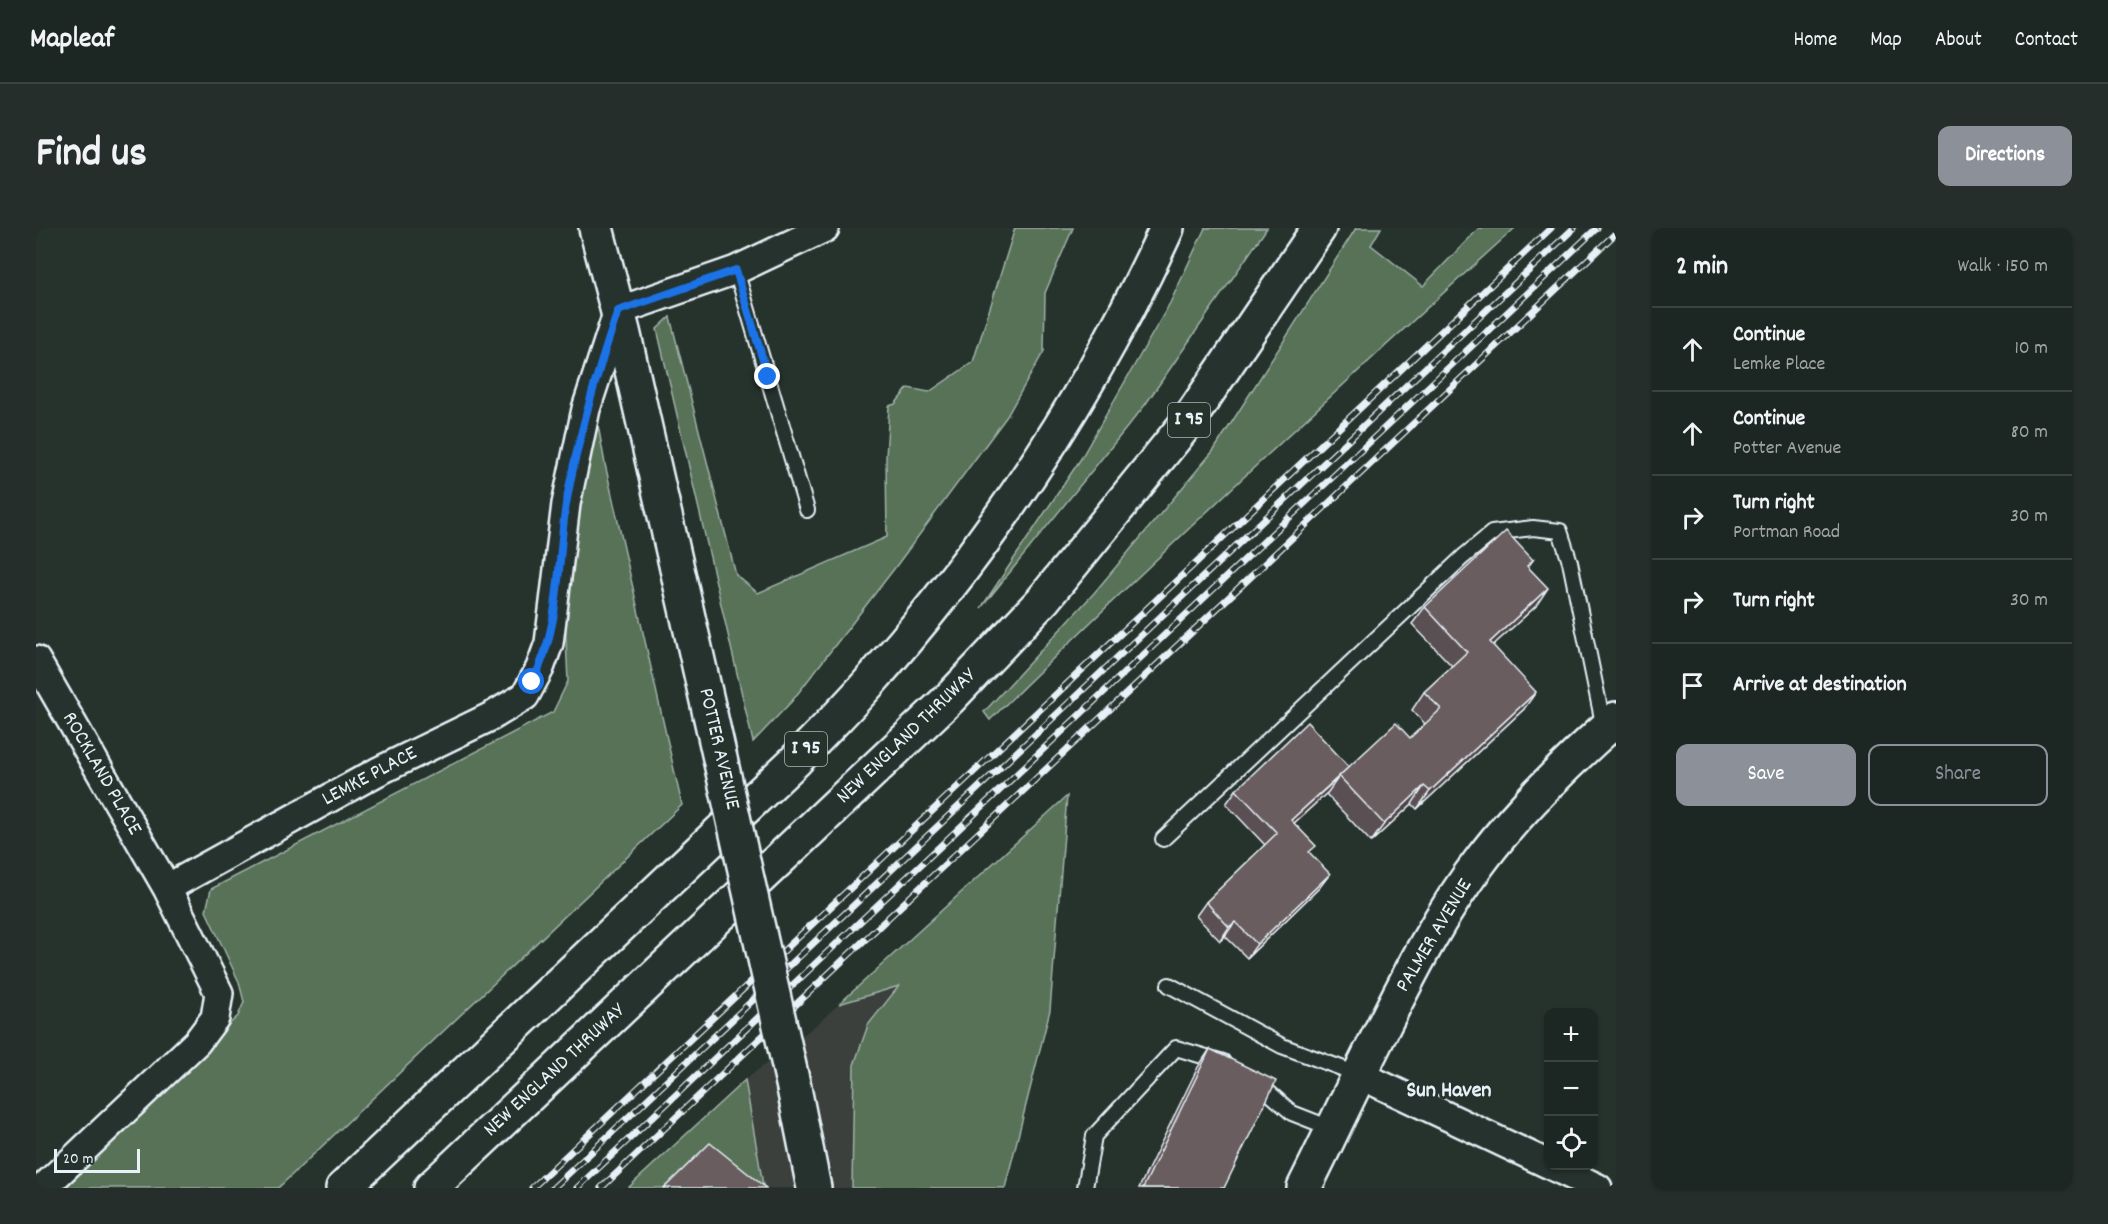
<!DOCTYPE html>
<meta charset="utf-8">
<style>
body{margin:0;font-family:Dekko,sans-serif;background:#252e2a;color:#f1f3f6}
.controls{position:absolute;right:18px;bottom:18px;display:grid;overflow:hidden;border-radius:12px;box-shadow:0 2px 4px #0004}
.controls button{width:54px;height:54px;display:grid;place-items:center;padding:0;border:0;border-bottom:2px solid #3a4340;background:#1c2622;color:#f1f3f6;font:30px sans-serif}
.scale{position:absolute;left:18px;bottom:15px;width:86px;box-sizing:border-box;padding-left:6px;border:3px solid #e8f1f8;border-top:0;font-size:16px;line-height:21px;white-space:nowrap;color:#e8f1f8;-webkit-text-stroke:4px #26332d;paint-order:stroke}
.stop{position:absolute;width:18px;height:18px;margin:-14px;border:4px solid #1a73e8;border-radius:50%;background:#fff}
.stop.end{background:#1a73e8;border-color:#fff;box-shadow:0 2px 6px #0008}
.list{margin:0;padding:0;list-style:none}
h2{display:flex;justify-content:space-between;align-items:center;height:78px;margin:0;padding:0 24px;font-size:26px}
h2 small{font-size:20px;font-weight:400;color:#a0a5a5}
.list li{display:grid;grid-template-columns:39px 1fr auto;gap:18px;align-items:center;box-sizing:border-box;height:84px;padding:0 24px;border-top:2px solid #3a4340}
.list b{display:block;font-size:22px;white-space:nowrap}
.list p{margin:0;font-size:20px;white-space:nowrap;color:#a0a5a5}
.list em{font-size:20px;font-style:normal;color:#a0a5a5}
.actions{display:flex;gap:12px;padding:18px 24px}
.actions a{flex:1;padding:14px 0;border:2px solid #8c9099;border-radius:12px;text-align:center;font-size:21px;color:#8c9099}
.actions .main{background:#8c9099;color:#fff}
.icon{flex:none;width:33px;height:33px;fill:none;stroke:currentColor;stroke-width:2;stroke-linecap:round;stroke-linejoin:round}
.map{position:relative;flex:none;width:1580px;height:960px;overflow:hidden;border-radius:12px}
header{display:flex;align-items:center;gap:36px;box-sizing:border-box;height:84px;padding:0 30px;background:#1c2622;border-bottom:2px solid #3a4340}
header strong{font-size:28px}
nav{display:flex;gap:33px;margin-inline-start:auto;font-size:21px}
.intro{display:flex;align-items:center;justify-content:space-between;box-sizing:border-box;height:144px;padding:0 36px}
h1{margin:0;font-size:42px}
.button{padding:15px 27px;border-radius:12px;background:#8c9099;color:#fff;font-size:21px;font-weight:700}
main{display:flex;gap:36px;padding:0 36px}
aside{flex:1;background:#1c2622;border-radius:12px;box-shadow:0 2px 4px #0004}
.map>svg:first-child{display:block}
.built{fill:#3a403c}
.green{fill:#587258;stroke:#a0b2a8;stroke-width:1.5}
.lines{fill:none;stroke-linecap:round;stroke-linejoin:round}
.service-casing{stroke:#e8f1f8;stroke-width:18}
.minor-casing{stroke:#e8f1f8;stroke-width:32}
.tertiary-casing{stroke:#e8f1f8;stroke-width:38}
.motorway-casing{stroke:#e8f1f8;stroke-width:38}
.service{stroke:#26332d;stroke-width:14}
.minor{stroke:#26332d;stroke-width:27}
.tertiary{stroke:#26332d;stroke-width:33}
.motorway{stroke:#26332d;stroke-width:33}
.rail-casing{stroke:#e8f1f8;stroke-width:7}
.rail{stroke:#26332d;stroke-width:4.5;stroke-dasharray:14;stroke-linecap:butt}
.tertiary-bridge-casing{stroke:#e8f1f8;stroke-width:38;stroke-linecap:butt}
.tertiary-bridge{stroke:#26332d;stroke-width:33}
.wall{fill:#5a5052;stroke:#e8f1f8;stroke-width:1.5}
.shaded-wall{fill:#4a4142;stroke:#e8f1f8;stroke-width:1.5}
.building{fill:#695d5f;stroke:#e8f1f8;stroke-width:1.5}
.route{stroke:#1a73e8;stroke-width:8}
.labels{text-anchor:middle;dominant-baseline:central;stroke-width:6;stroke-linejoin:round;paint-order:stroke}
.shield{fill:#26332d;stroke:#aeb8bb;stroke-width:1.5}
.shield-label{font-size:20px;font-weight:bold;fill:#e8f1f8}
.street-label{font-size:21px;fill:#e8f1f8;stroke:#26332d}
.neighbourhood-label{font-size:22px;font-weight:bold;fill:#e8f1f8;stroke:#26332d}
</style>
<header>
<strong>Mapleaf</strong>
<nav><a>Home</a><a>Map</a><a>About</a><a>Contact</a></nav>
</header>
<div class="intro"><h1>Find us</h1><a class="button">Directions</a></div>
<main>
<div class="map">
<svg width="1580" height="960" viewBox="0 0 1580 960">
<rect width="100%" height="100%" fill="#26332d"/>
<filter id="ink" filterUnits="userSpaceOnUse"><feTurbulence type="fractalNoise" baseFrequency=".0167" numOctaves="2"/><feDisplacementMap in="SourceGraphic" scale="12" xChannelSelector="R" yChannelSelector="G"/><feConvolveMatrix kernelMatrix="1 2 1 2 8 2 1 2 1" color-interpolation-filters="sRGB"/></filter>
<g filter="url(#ink)">
<path class="built" d="M1031,568l-109,392h-330l117,-108 72,-56z"/>
<path class="green" d="M979,0h58l-28,65 -1,58 -37,65 -113,153 -102,132 -39,41 -96,-413 13,-12 66,258 22,18 129,-56 -1,-79 3,-52 6,-2 13,-16 21,4 44,-30z
M1169,0h62l-122,177 -164,203 99,-148 90,-157z
M1320,0h25l-10,17 52,41 56,-58h36c-178,161 -354,324 -525,492l-6,-8 110,-119 120,-143z
M560,186l9,50 77,341 -404,383h-225l185,-172 6,-14 -5,-20 -33,-71 5,-22 342,-177 15,-31 -4,-83z
M1031,568l-17,214 -45,178h-153l2,-123 14,-40 31,-39 -60,18z
M709,852l18,105c-25,3 -48,-14 -67,-28l-32,31h-36z"/>
<g class="lines">
<defs>
<path id="service" d="M700,42l71,240
M1127,611l300,-282 29,-24 41,-5 27,3 10,31 34,166
M1133,757l113,61 78,29
M1221,854l35,31 41,16
M1049,960l9,-52 82,-88 47,14"/>
<path id="minor" d="M0,432l131,228 52,105 -4,25 -18,24 -154,146
M131,660l210,-116 115,-56 33,-20 15,-28 9,-25 17,-139 20,-95 32,-98 118,-41 89,-42
M1324,847l188,89
M1516,938l46,22"/>
<path id="tertiary" d="M560,0l27,103 87,383
M758,860l20,100
M1268,960c23,-46 45,-93 68,-139 33,-66 66,-134 112,-193 38,-50 85,-95 132,-137"/>
<path id="motorway" d="M307,960l452,-427c24,-25 49,-50 72,-76 122,-137 224,-291 300,-457
M395,960l519,-490 93,-98 143,-176 133,-196"/>
</defs>
<use href="#service" class="service-casing"/>
<use href="#minor" class="minor-casing"/>
<use href="#tertiary" class="tertiary-casing"/>
<use href="#motorway" class="motorway-casing"/>
<use href="#service" class="service"/>
<use href="#minor" class="minor"/>
<use href="#tertiary" class="tertiary"/>
<use href="#motorway" class="motorway"/>
<defs>
<path id="rail" d="M496,960l1019,-960
M517,960l1021,-960
M541,960l1020,-960
M565,960l1015,-955"/>
</defs>
<use href="#rail" class="rail-casing"/>
<use href="#rail" class="rail"/>
<defs>
<path id="tertiary-bridge" d="M674,486l84,374"/>
</defs>
<use href="#tertiary-bridge" class="tertiary-bridge-casing"/>
<use href="#tertiary-bridge" class="tertiary-bridge"/>
</g>
<path class="wall" d="M1497,332l-5,7 8,39 -43,39 31,64 -107,100 -5,-5 -41,38 -45,-48 2,-2 -34,31 16,31 10,33 -73,71 -22,-22 -5,5 -24,-25 10,-14 59,-57 -39,-41 10,-14 113,-23 61,-29 15,-14 -13,-14 12,-18 28,-26 -40,-42 13,-17z
M1174,821l14,139h-85l59,-121z"/>
<path class="shaded-wall" d="M1512,360l-12,18 -59,54 13,-18z
M1500,464l-12,17 -107,100 13,-18z
M1302,550l-10,14 -46,42 9,-14z
M1388,558l-12,18 -41,38 13,-18z
M1294,646l-10,13 -73,71 10,-14z
M1199,694l-10,14 -5,5 9,-14z"/>
<path class="building" d="M1470,303l27,29 -6,6 21,22 -58,54 46,50 -106,99 -6,-5 -40,38 -45,-48 57,-53 14,15 31,-29 -17,-17 43,-40 -42,-45z
M1271,494l42,45 -58,53 25,26 -7,6 21,22 -73,70 -22,-22 -6,5 -23,-25 71,-69 -41,-43z
M1174,821l66,32 -52,107h-81z
M674,915l56,45h-102z"/>
</g>
<g class="lines" filter="url(#ink)">
<path class="route" d="M496,454c29,-52 25,-120 34,-178 12,-67 30,-129 52,-193l118,-41 32,107"/>
</g>
<g class="labels">
<g class="shield">
<rect x="1132" y="175" width="42" height="34" rx="4.5"/>
<rect x="749" y="504" width="42" height="34" rx="4.5"/>
</g>
<g class="shield-label">
<text x="1153" y="192">I 95</text>
<text x="770" y="521">I 95</text>
</g>
<g class="street-label">
<text transform="translate(871 509) rotate(-44)">NEW ENGLAND THRUWAY</text>
<text transform="translate(682 521) rotate(77)">POTTER AVENUE</text>
<text transform="translate(65 546) rotate(60)">ROCKLAND PLACE</text>
<text transform="translate(334 549) rotate(-28)">LEMKE PLACE</text>
<text transform="translate(1399 708) rotate(-59)">PALMER AVENUE</text>
<text transform="translate(519 843) rotate(-43)">NEW ENGLAND THRUWAY</text>
</g>
<g class="neighbourhood-label">
<text x="1413" y="863">Sun Haven</text>
</g>
</g>
</svg>
<div class="controls">
<button>+</button>
<button>−</button>
<button><svg class="icon" aria-label="locate" viewBox="0 0 24 24"><circle cx="12" cy="12" r="6"/><path d="M12 2v4M12 18v4M2 12h4M18 12h4"/></svg></button>
</div>
<div class="scale">20 m</div>
<div class="stop" style="left:496px;top:454px"></div>
<div class="stop end" style="left:732px;top:149px"></div>
</div>
<aside>
<h2>2 min<small>Walk · 150 m</small></h2>
<ul class="list">
<li><svg class="icon" aria-label="ahead" viewBox="0 0 24 24"><path d="M12 20V5M6 11l6-6 6 6"/></svg><div><b>Continue</b><p>Lemke Place</p></div><em>10 m</em></li>
<li><svg class="icon" aria-label="ahead" viewBox="0 0 24 24"><path d="M12 20V5M6 11l6-6 6 6"/></svg><div><b>Continue</b><p>Potter Avenue</p></div><em>80 m</em></li>
<li><svg class="icon" aria-label="right" viewBox="0 0 24 24"><path d="M7 20v-9h11M14 6l5 5-5 5"/></svg><div><b>Turn right</b><p>Portman Road</p></div><em>30 m</em></li>
<li><svg class="icon" aria-label="right" viewBox="0 0 24 24"><path d="M7 20v-9h11M14 6l5 5-5 5"/></svg><div><b>Turn right</b></div><em>30 m</em></li>
<li><svg class="icon" aria-label="arrive" viewBox="0 0 24 24"><path d="M6 21V4h12l-3 4 3 4H6"/></svg><div><b>Arrive at destination</b></div></li>
</ul>
<div class="actions"><a class="main">Save</a><a>Share</a></div>
</aside>
</main>
